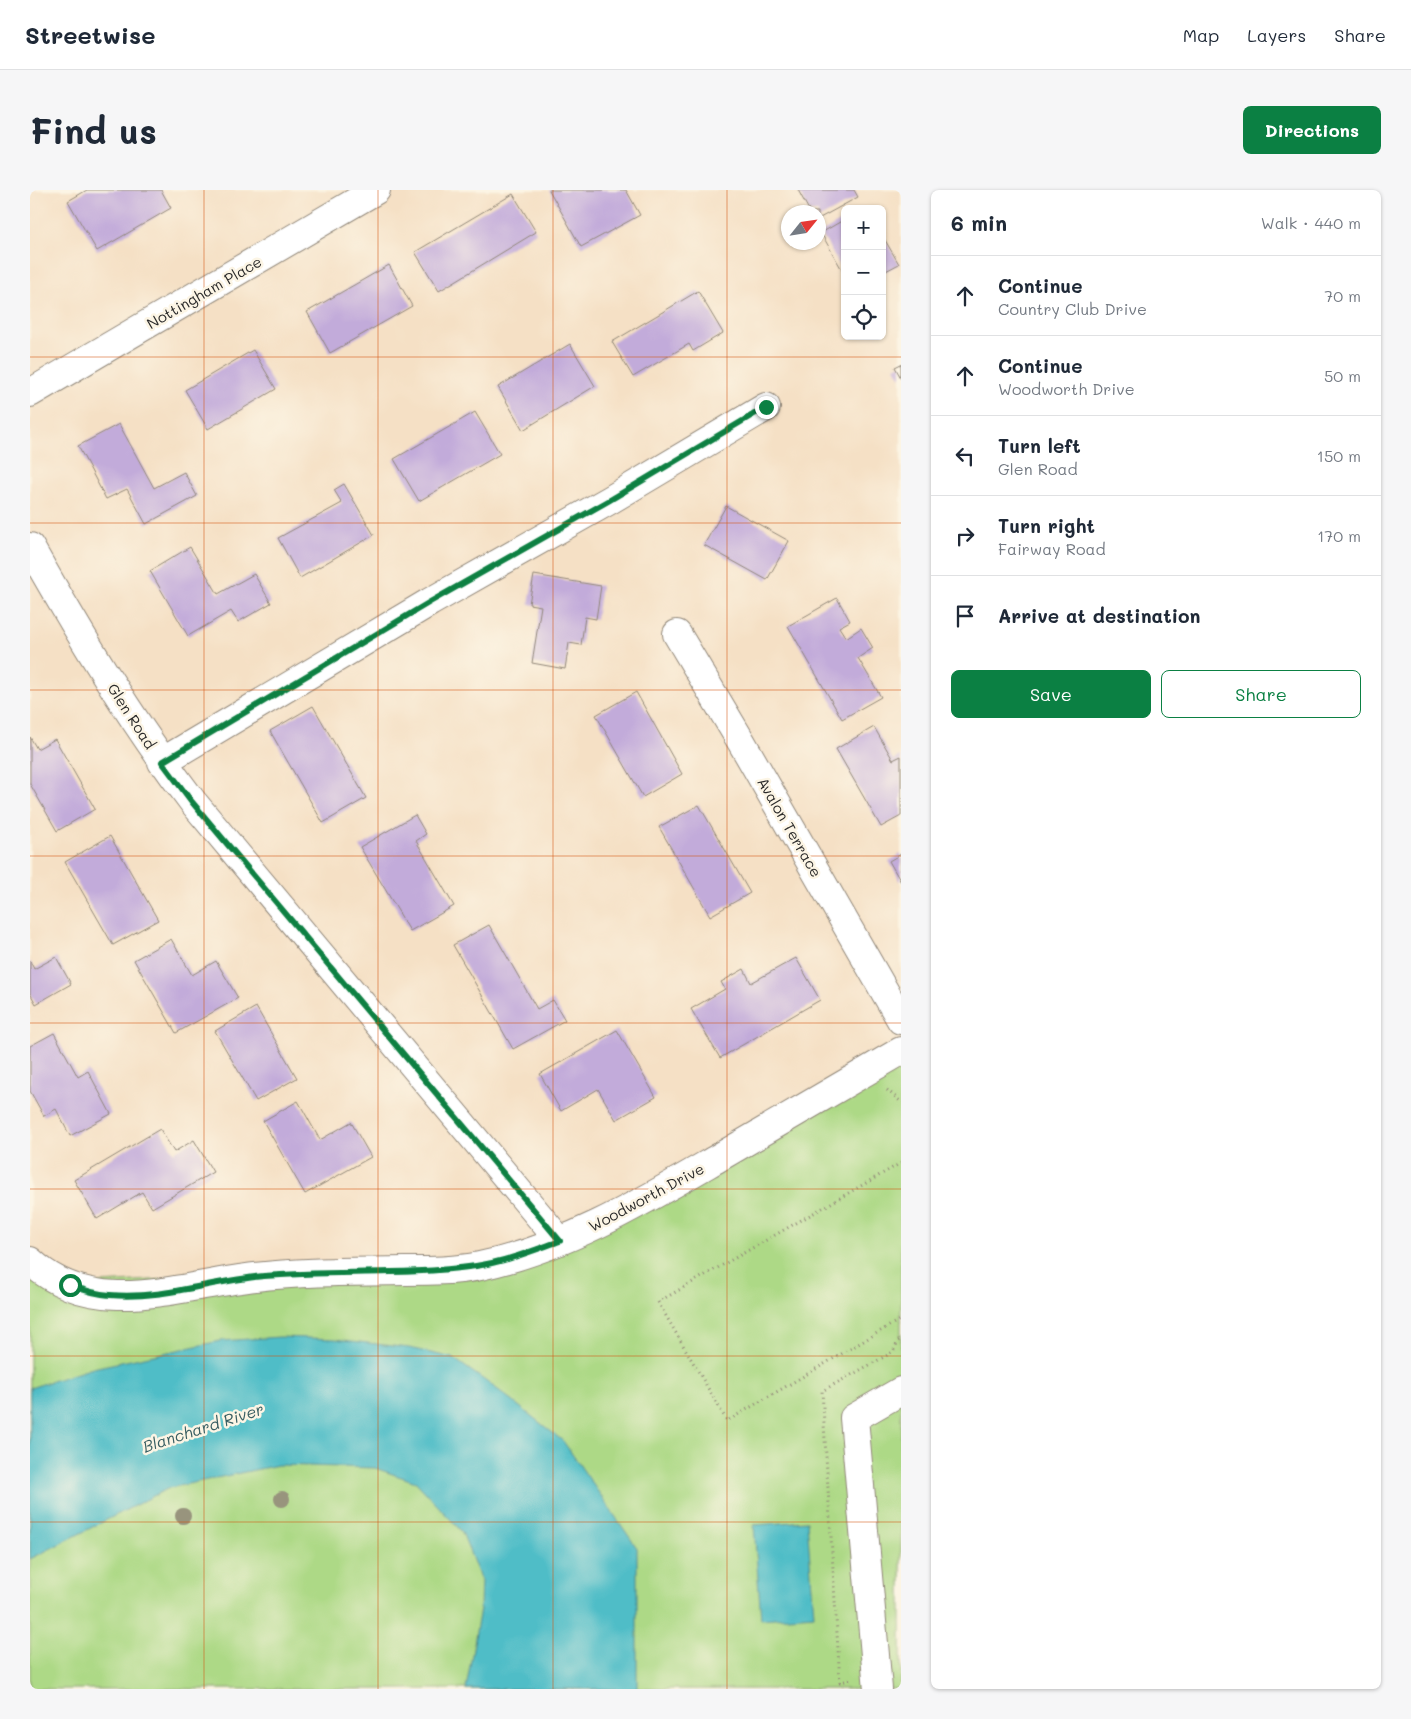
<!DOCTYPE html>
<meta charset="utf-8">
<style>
body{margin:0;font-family:Mali,sans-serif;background:#f6f6f7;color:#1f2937}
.controls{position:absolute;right:15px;top:15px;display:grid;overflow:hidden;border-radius:8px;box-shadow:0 1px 4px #0004}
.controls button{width:45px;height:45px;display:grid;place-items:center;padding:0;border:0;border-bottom:1px solid #e0e1e3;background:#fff;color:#1f2937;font:25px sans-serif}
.compass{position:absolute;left:751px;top:15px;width:45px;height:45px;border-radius:50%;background:#fff;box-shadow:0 1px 4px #0004;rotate:60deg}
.stop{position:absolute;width:15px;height:15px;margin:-11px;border:4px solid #0b8043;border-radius:50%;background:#fff}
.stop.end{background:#0b8043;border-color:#fff;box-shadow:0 1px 5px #0008}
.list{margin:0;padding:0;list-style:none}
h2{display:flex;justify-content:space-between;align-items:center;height:65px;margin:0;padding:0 20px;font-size:21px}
h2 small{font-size:16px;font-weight:400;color:#747a83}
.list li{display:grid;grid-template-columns:32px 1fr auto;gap:15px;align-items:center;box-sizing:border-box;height:80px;padding:0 20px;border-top:1px solid #e0e1e3}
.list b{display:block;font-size:19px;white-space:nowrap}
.list p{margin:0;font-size:16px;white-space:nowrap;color:#747a83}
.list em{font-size:16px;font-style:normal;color:#747a83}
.actions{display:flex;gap:10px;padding:15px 20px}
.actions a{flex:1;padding:11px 0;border:1px solid #0b8043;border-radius:8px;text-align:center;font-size:18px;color:#0b8043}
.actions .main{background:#0b8043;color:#fff}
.icon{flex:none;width:28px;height:28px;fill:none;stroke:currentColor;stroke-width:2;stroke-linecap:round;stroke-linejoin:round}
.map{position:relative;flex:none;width:871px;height:1499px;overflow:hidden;border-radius:8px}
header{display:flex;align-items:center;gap:30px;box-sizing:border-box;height:70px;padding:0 25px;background:#fff;border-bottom:1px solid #e0e1e3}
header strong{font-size:24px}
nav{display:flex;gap:28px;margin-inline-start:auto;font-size:18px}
.intro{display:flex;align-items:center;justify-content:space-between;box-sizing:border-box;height:120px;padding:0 30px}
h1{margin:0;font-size:35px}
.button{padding:12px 22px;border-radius:8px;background:#0b8043;color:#fff;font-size:18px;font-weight:700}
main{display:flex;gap:30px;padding:0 30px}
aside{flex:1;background:#fff;border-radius:8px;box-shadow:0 1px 4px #0004}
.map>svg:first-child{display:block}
.green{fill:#add986;stroke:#6c8258}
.water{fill:#50bdc7;stroke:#3e7479}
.building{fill:#c2abda}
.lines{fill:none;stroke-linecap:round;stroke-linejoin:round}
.minor-casing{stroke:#908678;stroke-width:30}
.path{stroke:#908678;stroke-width:3;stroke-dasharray:1 4;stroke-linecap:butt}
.minor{stroke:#fff;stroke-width:28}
.tree{fill:#98947d}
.route{stroke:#0b8043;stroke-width:6}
.grid{fill:none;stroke:#d5540f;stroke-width:1;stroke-opacity:0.55}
.labels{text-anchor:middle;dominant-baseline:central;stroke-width:5;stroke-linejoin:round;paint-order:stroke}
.street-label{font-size:15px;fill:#2b2b2b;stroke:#fcf5e5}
.water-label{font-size:16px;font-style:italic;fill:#385e62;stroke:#fcf5e5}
</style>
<header>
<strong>Streetwise</strong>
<nav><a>Map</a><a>Layers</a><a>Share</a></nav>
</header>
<div class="intro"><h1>Find us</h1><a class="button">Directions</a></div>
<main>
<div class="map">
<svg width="871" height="1499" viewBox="0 0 871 1499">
<rect width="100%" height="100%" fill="#fcf5e5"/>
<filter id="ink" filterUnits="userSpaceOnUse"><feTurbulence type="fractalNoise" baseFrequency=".02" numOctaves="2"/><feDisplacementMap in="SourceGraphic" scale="10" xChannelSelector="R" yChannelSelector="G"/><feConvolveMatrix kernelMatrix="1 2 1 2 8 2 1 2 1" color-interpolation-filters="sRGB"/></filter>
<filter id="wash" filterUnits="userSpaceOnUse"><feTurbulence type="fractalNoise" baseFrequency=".0096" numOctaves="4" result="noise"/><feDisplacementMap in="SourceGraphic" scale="20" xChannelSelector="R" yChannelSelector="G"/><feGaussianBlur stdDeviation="1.12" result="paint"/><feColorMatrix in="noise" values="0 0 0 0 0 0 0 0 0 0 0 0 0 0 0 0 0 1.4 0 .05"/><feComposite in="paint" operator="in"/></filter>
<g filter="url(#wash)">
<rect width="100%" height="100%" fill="#f5e0c5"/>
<path class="green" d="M871,862v637h-871v-428l40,24 448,-28z"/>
<path class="water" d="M250,1147l55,2 74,9 44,10 48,34 62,49 74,107v141h-171l14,-80 1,-28 -19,-49 -46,-50 -41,-14 -97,-3 -109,23 -139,71v-171l63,-20 127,-27z
M777,1331l7,94 -53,4 -7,-94z"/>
<g id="blocks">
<path class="building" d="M57,0h74l10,18 -74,43 -29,-50z
M519,0h77l14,25 -59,32z
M768,0h56l4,7 -40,22v-7h-8z
M483,4l23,38 -97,59 -24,-39z
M815,29v56l-24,-42z
M852,45l17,29 -17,9z
M359,75l23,41 -82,47 -23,-41z
M668,101l25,42 -30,18 -4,-7 -56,33 -21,-35z
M540,154l25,42 -72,44 -25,-43z
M223,160l23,39 -68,40 -23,-39z
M871,174v14l-6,-11z
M445,222l25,42 -81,47 -25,-42z
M89,234l35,64 30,-16 13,24 -51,28 -19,-35 -21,10 -28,-53z
M314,294l30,51 -74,43 -22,-40 64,-35 -8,-13z
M696,316l63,35 -22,39 -63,-35z
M160,357l28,47 36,-20 17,29 -33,19 -7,-11 -43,25 -38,-65z
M504,385l67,11 -5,33 -11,-2 -4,28 -12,-2 -4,26 -33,-6 9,-57 -12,-2z
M807,408l13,23 -11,6 7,11 15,-10 12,20 -15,10 23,39 -39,22 -54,-93z
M606,502l46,82 -39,23 -47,-82z
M283,516l53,92 -43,25 -53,-92z
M844,537l19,33 8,-4v60l-20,11 -45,-78z
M0,547l7,12 18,-10 40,70 -38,22 -27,-47z
M669,615l51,88 -40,23 -51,-89z
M385,625l11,19 -10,7 38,65 -44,25 -50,-84z
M80,646l48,84 -45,25 -48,-83z
M871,664v28l-12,-21z
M459,735l48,84 16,-9 12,20 -52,29 -60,-104z
M141,749l21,36 24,-14 22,37 -62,35 -42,-73z
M26,767l15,27 -35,20 -6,-11v-32l4,8z
M766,768l24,42 -100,58 -29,-49 34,-20 -4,-7 23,-13 7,14z
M226,817l41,71 -41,23 -41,-70z
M587,840l39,67 -40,23 -18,-31 -37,22 -21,-37z
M24,843l24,44 10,-6 23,43 -41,22 -14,-27 -12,7 -14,-25v-45z
M268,911l22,39 31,-18 20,35 -66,37 -42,-73z
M130,939l14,23 20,-12 19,32 -61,36 -10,-16 -45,27 -23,-39z"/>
</g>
</g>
<g filter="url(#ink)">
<use href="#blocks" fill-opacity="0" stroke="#908678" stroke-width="1"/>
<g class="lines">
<defs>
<path id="minor" d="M0,203l346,-203
M0,357c50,88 102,175 163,255l367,439
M647,444l65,109 159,277
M132,572l268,-160 180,-102 156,-93
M0,1071c64,60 150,24 225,16 50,-6 100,-5 150,-6 25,0 51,0 75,-5 86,-18 164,-65 238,-108 61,-36 122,-71 183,-107
M848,1499l-24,-271 47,-27"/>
</defs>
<use href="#minor" class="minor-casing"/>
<path class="path" d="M857,900l14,12
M871,973l-243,139 69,119 174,-102
M820,1490l-10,2 -18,-291 71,-39 5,-11 3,-2"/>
<use href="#minor" class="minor"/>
</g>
<g class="tree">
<circle cx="252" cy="1309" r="8"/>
<circle cx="153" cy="1326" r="8"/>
</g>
</g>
<g class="lines" filter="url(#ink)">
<path class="route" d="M40,1095c13,5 26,9 40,10 52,5 103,-15 154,-19 71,-6 142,0 212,-10 29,-4 56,-15 84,-25l-368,-439 -30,-40 268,-160 180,-102 156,-93"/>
</g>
<path class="grid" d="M174,0v1499M348,0v1499M523,0v1499M697,0v1499M0,167h871M0,333h871M0,500h871M0,666h871M0,833h871M0,999h871M0,1166h871M0,1332h871"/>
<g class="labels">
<g class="street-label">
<text transform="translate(174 102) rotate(-30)">Nottingham Place</text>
<text transform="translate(102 526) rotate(57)">Glen Road</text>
<text transform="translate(760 637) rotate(60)">Avalon Terrace</text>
<text transform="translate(616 1007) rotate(-28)">Woodworth Drive</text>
</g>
<g class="water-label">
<text transform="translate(173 1237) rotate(-18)">Blanchard River</text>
</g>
</g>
</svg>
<div class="controls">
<button>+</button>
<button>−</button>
<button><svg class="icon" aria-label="locate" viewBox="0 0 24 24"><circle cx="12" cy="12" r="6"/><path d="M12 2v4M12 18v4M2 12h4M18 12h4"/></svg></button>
</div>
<svg class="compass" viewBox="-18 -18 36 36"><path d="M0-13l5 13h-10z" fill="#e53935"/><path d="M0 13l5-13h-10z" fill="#747a83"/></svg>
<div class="stop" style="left:40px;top:1095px"></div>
<div class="stop end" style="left:736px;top:217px"></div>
</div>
<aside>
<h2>6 min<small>Walk · 440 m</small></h2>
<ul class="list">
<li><svg class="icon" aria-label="ahead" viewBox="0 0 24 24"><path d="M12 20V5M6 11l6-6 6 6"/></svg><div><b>Continue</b><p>Country Club Drive</p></div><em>70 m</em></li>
<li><svg class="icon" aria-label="ahead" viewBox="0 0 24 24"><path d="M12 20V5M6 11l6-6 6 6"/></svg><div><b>Continue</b><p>Woodworth Drive</p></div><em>50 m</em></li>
<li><svg class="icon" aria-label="left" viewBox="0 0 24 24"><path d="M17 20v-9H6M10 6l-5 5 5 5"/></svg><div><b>Turn left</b><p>Glen Road</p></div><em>150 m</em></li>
<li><svg class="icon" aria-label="right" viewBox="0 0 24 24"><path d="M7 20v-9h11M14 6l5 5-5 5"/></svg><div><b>Turn right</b><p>Fairway Road</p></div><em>170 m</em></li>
<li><svg class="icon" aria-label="arrive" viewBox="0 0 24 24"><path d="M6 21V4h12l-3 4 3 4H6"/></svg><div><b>Arrive at destination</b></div></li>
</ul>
<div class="actions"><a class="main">Save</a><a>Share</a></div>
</aside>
</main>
